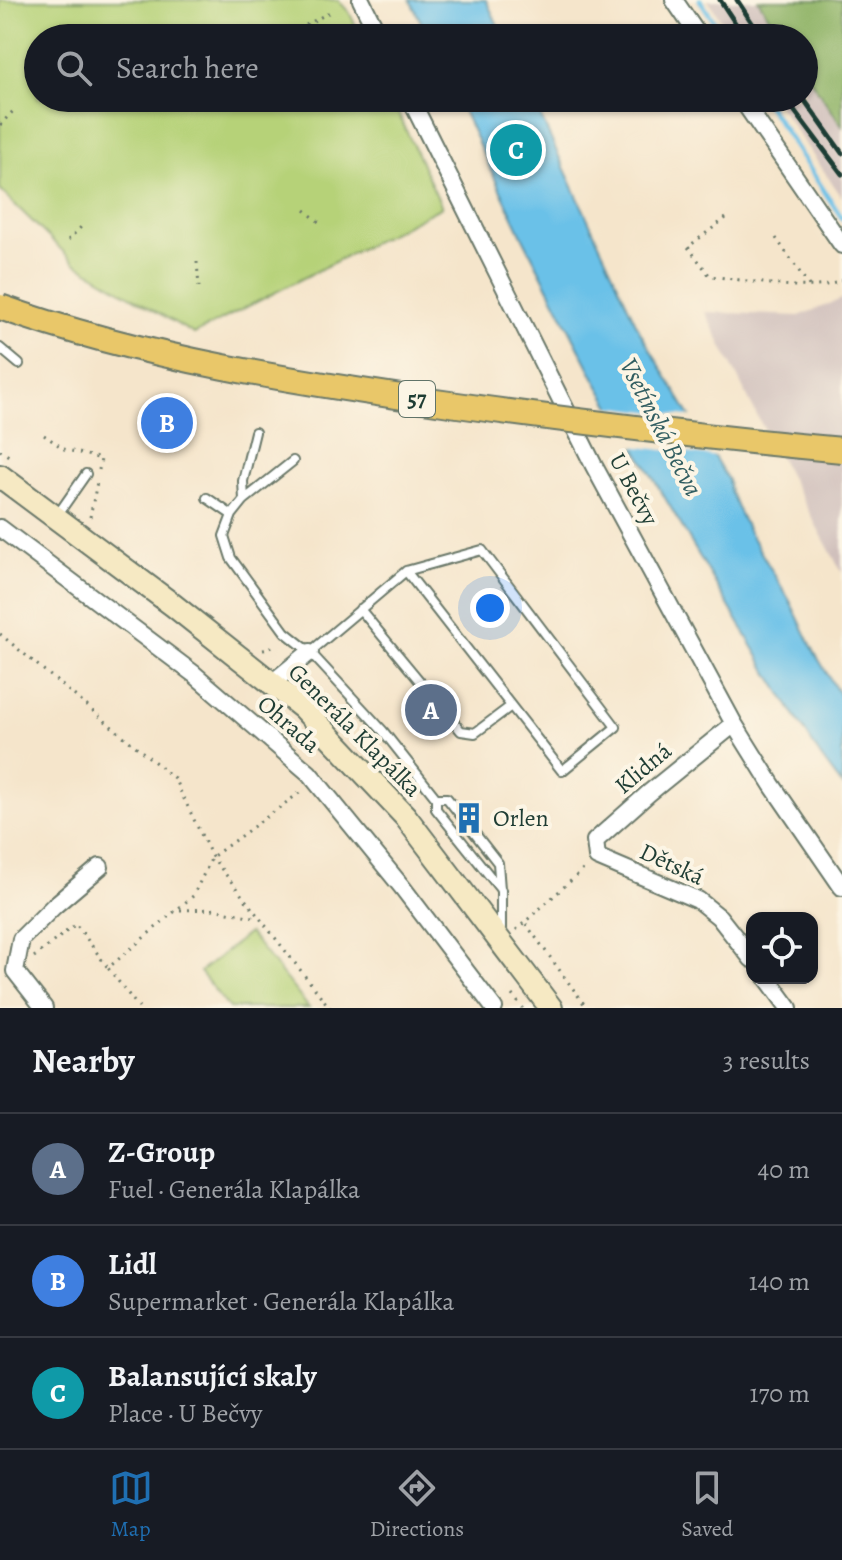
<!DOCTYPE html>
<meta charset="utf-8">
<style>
body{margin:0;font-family:Alegreya,serif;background:#242831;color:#f1f3f6}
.controls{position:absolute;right:24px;bottom:24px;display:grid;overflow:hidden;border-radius:16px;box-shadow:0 2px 6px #0004}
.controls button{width:72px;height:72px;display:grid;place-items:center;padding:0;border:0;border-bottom:2px solid #363941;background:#171b24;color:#f1f3f6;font:40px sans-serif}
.you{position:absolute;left:490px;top:608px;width:28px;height:28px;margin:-20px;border:6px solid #fff;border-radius:50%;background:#1a73e8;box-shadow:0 0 0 12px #1a73e833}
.badge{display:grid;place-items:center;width:52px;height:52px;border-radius:50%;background:#1f6fb2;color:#fff;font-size:26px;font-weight:700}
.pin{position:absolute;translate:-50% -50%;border:4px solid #fff;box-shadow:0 2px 8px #0006}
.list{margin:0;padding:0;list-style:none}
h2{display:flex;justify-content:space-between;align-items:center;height:104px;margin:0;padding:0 32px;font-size:34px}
h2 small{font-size:26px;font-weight:400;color:#9ea1a6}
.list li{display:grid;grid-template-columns:52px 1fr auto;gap:24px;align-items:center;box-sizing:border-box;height:112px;padding:0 32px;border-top:2px solid #363941}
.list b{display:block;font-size:30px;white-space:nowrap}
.list p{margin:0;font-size:26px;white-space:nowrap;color:#9ea1a6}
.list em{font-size:26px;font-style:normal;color:#9ea1a6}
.icon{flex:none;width:44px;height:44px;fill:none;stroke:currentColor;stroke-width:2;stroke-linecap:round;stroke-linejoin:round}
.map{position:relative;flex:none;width:842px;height:1008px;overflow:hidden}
.search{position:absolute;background:#171b24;box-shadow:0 2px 6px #0004;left:24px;right:24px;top:24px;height:88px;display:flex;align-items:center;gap:20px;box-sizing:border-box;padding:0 28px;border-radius:44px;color:#9ea1a6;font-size:30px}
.sheet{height:440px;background:#171b24}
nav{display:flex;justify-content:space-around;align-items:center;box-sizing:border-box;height:112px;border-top:2px solid #363941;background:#171b24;font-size:22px;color:#9ea1a6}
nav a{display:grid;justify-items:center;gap:4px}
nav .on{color:#1f6fb2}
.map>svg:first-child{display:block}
.industrial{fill:#d0c0bc}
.green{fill:#b6d278;stroke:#6a8856;stroke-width:2}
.forest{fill:#90b468;stroke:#58784e;stroke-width:2}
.water{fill:#6bc1e8;stroke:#457f8e;stroke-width:2}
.pier{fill:#f5e5cb}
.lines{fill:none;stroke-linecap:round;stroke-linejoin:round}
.stream{stroke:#6bc1e8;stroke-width:5}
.lane-casing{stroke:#6a7869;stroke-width:12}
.street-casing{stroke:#6a7869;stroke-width:20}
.secondary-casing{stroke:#6a7869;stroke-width:26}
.path{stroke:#6a7869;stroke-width:3;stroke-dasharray:2 6;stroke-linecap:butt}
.lane{stroke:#fff;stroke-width:8}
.street{stroke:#fff;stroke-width:16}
.secondary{stroke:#f6e9c3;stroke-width:22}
.rail{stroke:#1f3d34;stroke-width:5}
.primary-bridge-casing{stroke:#6a7869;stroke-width:28;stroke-linecap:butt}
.primary-bridge{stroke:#e9c769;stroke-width:24}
.labels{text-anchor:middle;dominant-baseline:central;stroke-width:8;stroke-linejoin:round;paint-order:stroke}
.shield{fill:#fcf5e5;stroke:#617469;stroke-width:2}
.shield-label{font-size:22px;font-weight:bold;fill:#1f3d34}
.street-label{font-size:24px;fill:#1f3d34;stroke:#fcf5e5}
.poi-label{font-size:24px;fill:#1f3d34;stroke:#fcf5e5;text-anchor:start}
.water-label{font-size:26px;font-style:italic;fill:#325e61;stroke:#fcf5e5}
</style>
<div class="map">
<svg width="842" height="1008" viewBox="0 0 842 1008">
<rect width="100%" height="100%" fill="#fcf5e5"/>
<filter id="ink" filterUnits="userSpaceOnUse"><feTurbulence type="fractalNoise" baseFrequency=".0125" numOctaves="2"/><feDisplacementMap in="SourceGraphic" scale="16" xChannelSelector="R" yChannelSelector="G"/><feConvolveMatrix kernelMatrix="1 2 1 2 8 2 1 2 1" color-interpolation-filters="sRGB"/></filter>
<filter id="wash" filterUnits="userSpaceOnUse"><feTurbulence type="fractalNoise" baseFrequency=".006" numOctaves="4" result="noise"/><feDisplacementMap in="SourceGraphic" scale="32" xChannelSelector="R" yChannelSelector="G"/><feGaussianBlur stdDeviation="1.8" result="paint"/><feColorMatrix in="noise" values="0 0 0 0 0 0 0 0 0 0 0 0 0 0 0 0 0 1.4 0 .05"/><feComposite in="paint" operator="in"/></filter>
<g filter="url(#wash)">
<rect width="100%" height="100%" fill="#f5e5cb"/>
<path class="industrial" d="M708,0h50l25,38h-50z
M804,70l38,56v71l-69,-99h31z
M842,299v274l-86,-159 -51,-102 94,4z"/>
<path class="green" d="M0,0h338l11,12 13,26h-324v60h353l51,109 -248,127 -119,-71 -75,-73z
M249,933l60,75h-80l-29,-36z"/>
<path class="forest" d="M758,0h84v126l-38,-56v-32h-21z"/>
<path class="water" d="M410,0h76l18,38h-75z
M457,98h75l108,234 88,148 2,12 17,37 43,72 25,52 27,46v86l-21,-28 -55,-88 -170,-288 -72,-141z"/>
<path class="pier" d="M606,406l89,11 24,40 -88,-11z"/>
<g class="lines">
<path class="stream" d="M700,0l25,38
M763,98l79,120"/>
</g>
</g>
<g filter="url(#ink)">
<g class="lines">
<defs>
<path id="lane" d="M0,348l19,16
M293,461l-49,39 -12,15 -8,21 7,22 54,74 25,20 73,79 53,67v11l65,81v44
M207,498l25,17
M244,500l-1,-19 12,-49
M56,517l30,-43
M360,609l101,122 14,2 36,-27
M310,652l96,-81 76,-21 134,177 -54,44 -156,-200
M436,798h11l51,65 2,26"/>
<path id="street" d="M361,0l19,38
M674,0l26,38
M410,98l184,368 140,258 38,61 70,102
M741,98l101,147
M0,528l194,146 115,99 93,114 92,121
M272,683l38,-31
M734,724l-85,69 -54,48 2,16 101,43 21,17 33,42
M767,978l22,30
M44,1008l-29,-37 6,-32 33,-33 46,-39"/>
<path id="secondary" d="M0,476l173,129 130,103 102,108 146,192"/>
</defs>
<use href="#lane" class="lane-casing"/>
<use href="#street" class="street-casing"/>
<use href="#secondary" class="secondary-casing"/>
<path class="path" d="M306,25l24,-13
M0,125l16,-17
M305,210l15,13
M726,218l-38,29 22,29c31,3 107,19 132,4
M776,238l34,49
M68,240l15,-15
M197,262l2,25
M44,435l20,14 37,10 -2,11
M0,450l10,7
M90,517l7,-35
M0,634l174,144 38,79 118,151
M263,650l6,-1 7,-7
M180,910l32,-1 47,9
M526,924l61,84
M516,930l69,-62
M34,957l42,-33 32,44
M512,995l11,13
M139,1008l-31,-40 85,-72 19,-39 90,-66"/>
<use href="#lane" class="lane"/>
<use href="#street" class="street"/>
<use href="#secondary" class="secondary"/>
<path class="rail" d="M720,0l25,38
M737,0l25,38
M785,98l57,76
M803,98l39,55"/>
<defs>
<path id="primary-bridge" d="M0,307c146,52 297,75 450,97 130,18 261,34 392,46"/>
</defs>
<use href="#primary-bridge" class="primary-bridge-casing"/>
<use href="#primary-bridge" class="primary-bridge"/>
</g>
</g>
<defs>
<symbol id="building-bare" viewBox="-9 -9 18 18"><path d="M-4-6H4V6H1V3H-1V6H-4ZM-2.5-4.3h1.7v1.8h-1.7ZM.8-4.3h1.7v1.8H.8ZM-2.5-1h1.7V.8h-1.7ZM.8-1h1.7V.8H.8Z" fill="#1f6fb2" stroke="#fcf5e5" stroke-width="2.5" paint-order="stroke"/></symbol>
</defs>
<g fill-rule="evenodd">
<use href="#building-bare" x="447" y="796" width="44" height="44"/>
</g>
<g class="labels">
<rect class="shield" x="399" y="381" width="36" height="36" rx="6"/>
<g class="shield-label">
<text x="417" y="399">57</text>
</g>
<g class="street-label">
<text transform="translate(634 489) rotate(62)">U Bečvy</text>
<text transform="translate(289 724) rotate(41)">Ohrada</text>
<text transform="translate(355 730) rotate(45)">Generála Klapálka</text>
<text transform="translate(643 768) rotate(-40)">Klidná</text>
<text transform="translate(672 864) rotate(25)">Dětská</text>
</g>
<g class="poi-label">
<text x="493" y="818">Orlen</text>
</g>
<g class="water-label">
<text transform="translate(661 427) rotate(63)">Vsetínská Bečva</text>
</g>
</g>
</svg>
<div class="controls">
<button><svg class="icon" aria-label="locate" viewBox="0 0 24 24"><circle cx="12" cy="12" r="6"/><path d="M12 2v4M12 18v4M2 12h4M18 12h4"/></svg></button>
</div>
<div class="you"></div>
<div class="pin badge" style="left:431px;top:710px;background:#5c6f8a">A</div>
<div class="pin badge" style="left:167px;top:423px;background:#3f7fe0">B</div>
<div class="pin badge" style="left:516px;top:150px;background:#0f9aa8">C</div>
<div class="search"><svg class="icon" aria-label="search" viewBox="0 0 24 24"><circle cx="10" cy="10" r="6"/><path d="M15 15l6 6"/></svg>Search here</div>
</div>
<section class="sheet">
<h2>Nearby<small>3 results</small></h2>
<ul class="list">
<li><span class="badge" style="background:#5c6f8a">A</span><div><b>Z-Group</b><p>Fuel · Generála Klapálka</p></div><em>40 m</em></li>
<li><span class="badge" style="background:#3f7fe0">B</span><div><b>Lidl</b><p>Supermarket · Generála Klapálka</p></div><em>140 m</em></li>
<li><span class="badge" style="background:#0f9aa8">C</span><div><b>Balansující skaly</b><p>Place · U Bečvy</p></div><em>170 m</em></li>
</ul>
</section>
<nav>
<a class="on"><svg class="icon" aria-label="map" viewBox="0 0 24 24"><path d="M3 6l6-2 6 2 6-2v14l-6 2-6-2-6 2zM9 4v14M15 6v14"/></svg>Map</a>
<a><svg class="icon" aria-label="directions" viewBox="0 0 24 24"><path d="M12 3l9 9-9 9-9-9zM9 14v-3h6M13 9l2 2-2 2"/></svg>Directions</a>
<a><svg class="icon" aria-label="saved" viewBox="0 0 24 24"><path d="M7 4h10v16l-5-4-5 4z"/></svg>Saved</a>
</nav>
